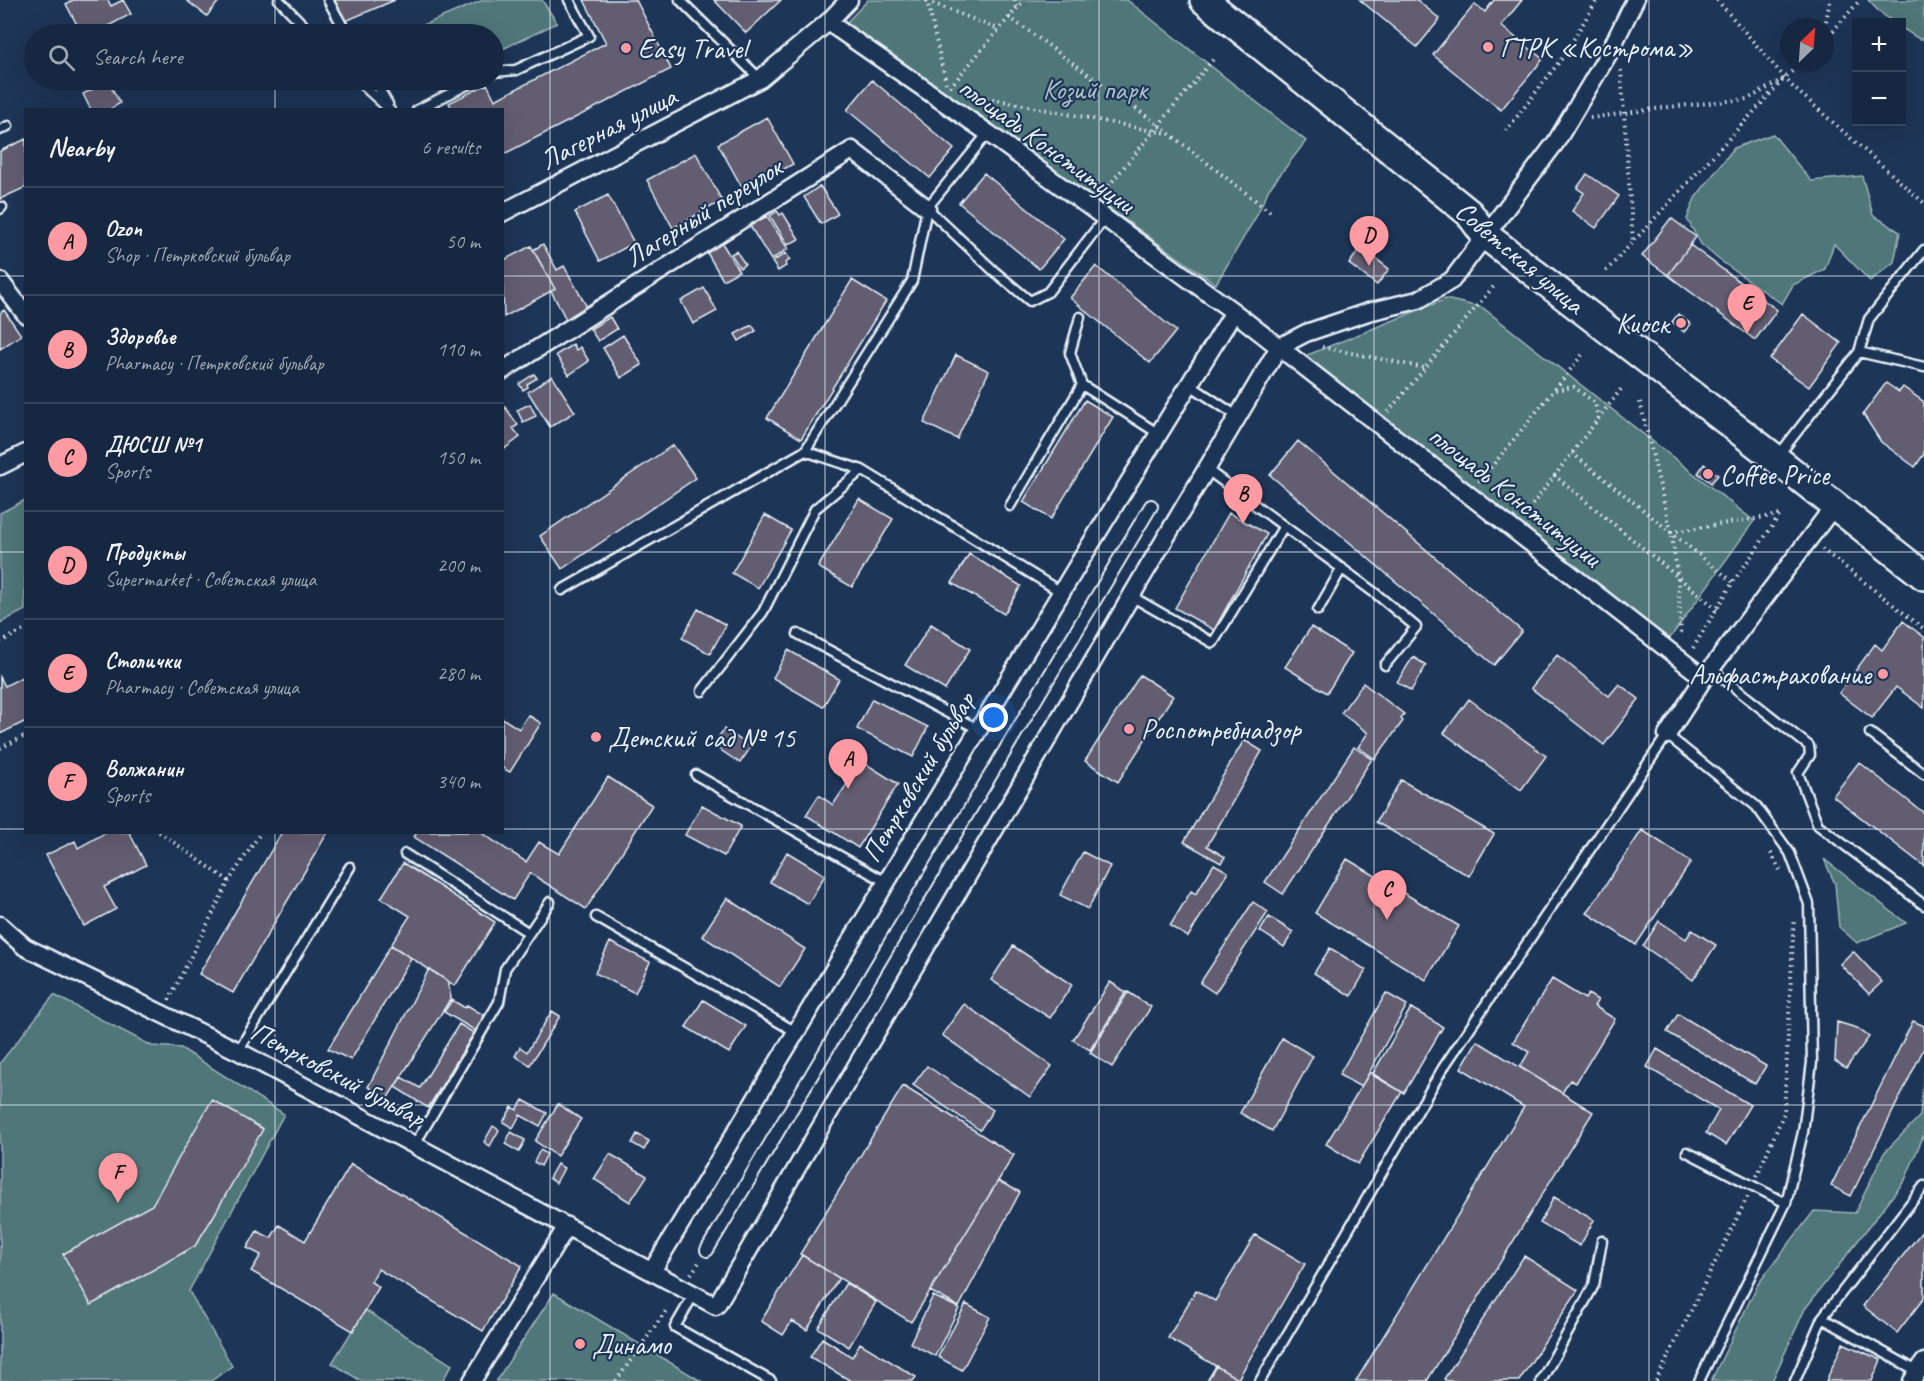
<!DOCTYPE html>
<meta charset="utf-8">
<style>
body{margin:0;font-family:Caveat,sans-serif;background:#23344c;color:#f1f3f6}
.controls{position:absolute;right:18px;top:18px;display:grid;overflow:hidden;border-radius:0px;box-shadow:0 6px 24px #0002}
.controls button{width:54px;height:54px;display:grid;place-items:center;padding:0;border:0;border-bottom:2px solid #35445a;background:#162841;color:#f1f3f6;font:30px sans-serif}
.compass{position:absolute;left:1780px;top:18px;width:54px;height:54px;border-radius:50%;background:#162841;box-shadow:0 6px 24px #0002;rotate:25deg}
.you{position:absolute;left:994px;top:718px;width:21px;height:21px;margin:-15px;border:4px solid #fff;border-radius:50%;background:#1a73e8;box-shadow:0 0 0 9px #1a73e833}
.badge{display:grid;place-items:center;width:39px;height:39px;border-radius:50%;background:#ff9aa2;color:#111;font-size:20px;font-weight:700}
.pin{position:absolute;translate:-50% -50px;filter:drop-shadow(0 2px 3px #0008)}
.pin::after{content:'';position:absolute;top:32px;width:21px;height:18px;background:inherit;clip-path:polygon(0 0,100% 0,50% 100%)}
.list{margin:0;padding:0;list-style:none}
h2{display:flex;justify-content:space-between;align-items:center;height:78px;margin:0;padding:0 24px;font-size:26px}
h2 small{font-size:20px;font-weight:400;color:#9ea6b1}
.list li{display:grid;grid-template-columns:39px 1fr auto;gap:18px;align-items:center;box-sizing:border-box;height:108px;padding:0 24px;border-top:2px solid #35445a}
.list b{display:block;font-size:22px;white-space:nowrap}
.list p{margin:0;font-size:20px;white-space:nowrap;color:#9ea6b1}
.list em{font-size:20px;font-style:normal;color:#9ea6b1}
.icon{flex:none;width:33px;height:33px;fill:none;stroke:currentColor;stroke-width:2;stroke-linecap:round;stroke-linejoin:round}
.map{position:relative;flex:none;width:1924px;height:1381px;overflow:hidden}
.search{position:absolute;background:#162841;box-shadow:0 6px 24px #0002;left:24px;top:24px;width:480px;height:66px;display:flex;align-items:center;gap:15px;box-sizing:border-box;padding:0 21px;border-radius:33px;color:#9ea6b1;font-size:22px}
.panel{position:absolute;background:#162841;box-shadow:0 6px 24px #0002;left:24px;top:108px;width:480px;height:726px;border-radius:0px}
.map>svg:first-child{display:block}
.green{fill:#507678;stroke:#9cb4b8;stroke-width:1.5}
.building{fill:#625d71;stroke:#e8f1f8;stroke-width:1.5}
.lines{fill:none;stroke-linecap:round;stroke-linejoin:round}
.service-casing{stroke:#e8f1f8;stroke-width:13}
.pedestrian-casing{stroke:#e8f1f8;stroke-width:16}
.minor-casing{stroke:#e8f1f8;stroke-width:21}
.primary-casing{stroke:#e8f1f8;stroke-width:32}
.path{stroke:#e8f1f8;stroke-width:4;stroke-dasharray:1.5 4.5;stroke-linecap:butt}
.service{stroke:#1d3557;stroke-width:8}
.pedestrian{stroke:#1d3557;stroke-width:12}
.minor{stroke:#1d3557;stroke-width:16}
.primary{stroke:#1d3557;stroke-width:27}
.grid{fill:none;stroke:#e8f1f8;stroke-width:1.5;stroke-opacity:0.55}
.poi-dot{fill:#ff9aa2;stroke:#1d3557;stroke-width:2}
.labels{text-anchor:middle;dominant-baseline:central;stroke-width:4.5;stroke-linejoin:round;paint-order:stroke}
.poi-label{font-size:28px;fill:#e8f1f8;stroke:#1d3557;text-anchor:start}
.park-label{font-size:28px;fill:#abc0c5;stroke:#1d3557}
.street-label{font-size:28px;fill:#e8f1f8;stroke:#1d3557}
</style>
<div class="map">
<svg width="1924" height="1381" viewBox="0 0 1924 1381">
<rect width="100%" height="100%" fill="#1d3557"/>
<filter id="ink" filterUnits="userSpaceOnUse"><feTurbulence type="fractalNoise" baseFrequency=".0167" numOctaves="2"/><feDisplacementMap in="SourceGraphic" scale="12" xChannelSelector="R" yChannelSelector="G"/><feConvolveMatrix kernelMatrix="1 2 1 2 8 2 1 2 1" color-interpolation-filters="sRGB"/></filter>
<g filter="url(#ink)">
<path class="green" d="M483,0h59l15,23 -63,30v-19h-92z
M868,0h259l179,141 -37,48 -13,28 -40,67 -370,-261z
M1868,0h56v39h-5l-17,-11v-6c-16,0 -24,-12 -34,-22z
M1773,134l38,47 51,-5 11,39 27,17 -6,30 -24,19 -36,-37 -9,25 -32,16 -11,19 -64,-45 -17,-15 -14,-25 8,-21 39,-50z
M1446,299l37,9 271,213 -86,120 -363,-285z
M25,500v110l-25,13v-110z
M1824,859l82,64 -49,20 -18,-16 -4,-43z
M54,995l98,51 29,2 103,66 -95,177 43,75 -21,15h-211v-318z
M1924,1072v62l-19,46 -100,129 -33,72h-61l47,-97 56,-73 41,2 29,-60 36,-37z
M554,1293l147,88h-205z
M365,1310l87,55 -10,16h-81l-29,-18z"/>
<path class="building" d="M73,0h35l3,6 12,-6 8,14 -38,20h-11l-16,-30z
M186,0h34l-13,16z
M334,0h61l-52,22z
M584,0h52l35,69 -169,86v-45h-49l-4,-7 38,-19 8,16 111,-57z
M714,0h67l-35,33z
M1360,0h57l23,19 -23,28z
M1494,0h28l-21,26 42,33 -42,51 -68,-55 42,-51 10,8z
M872,80l82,69 -24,29 -83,-68z
M108,81l12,22 -11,7h-18l-8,-16z
M767,117l26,47 -49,27 -26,-47z
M26,139v48l-26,12v-48z
M696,153l26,48 -49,27 -26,-48z
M984,173l80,66 -25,30 -80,-66z
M1587,174l32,22 -23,32 -24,-17 12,-18 -7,-5z
M820,186l18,28 -17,10 -17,-27z
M608,195l26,48 -34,18 -25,-49z
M777,211l3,4 3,-2 16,26 -11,6 -18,-29z
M767,216l21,33 -17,11 -21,-34z
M1671,218l25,19 -28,38 -26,-19z
M722,243l17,28 -16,9 -17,-29z
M543,244l14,26 7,-4 24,43 -21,12 -16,-30 4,-2 -22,-39z
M1690,245l87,65 -22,30 -87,-65z
M531,246l24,43 -51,28 -2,-56z
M1361,247l28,22 -12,16 -28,-21z
M736,251l9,13 -5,4 -9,-14z
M786,253l4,7 -5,3 1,3 -8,5 -6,-9z
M1096,266l80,65 -26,32 -80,-65z
M852,280l34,21 -85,138 -34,-21z
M704,288l13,23 -24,13 -12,-23z
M4,310l17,25 -21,14v-36z
M1678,314l13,10 -7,8 -12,-10z
M1803,314l38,29 -32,44 -39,-28z
M610,317l7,12 -19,12 -8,-12z
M752,325l4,6 -17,10 -4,-7z
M623,335l19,30 -21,13 -18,-30z
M573,344l3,6 4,-3 9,14 -20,14 -13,-20z
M956,355l33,16 -32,68 -33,-16z
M534,374l3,4 -10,6 1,3 -5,3 -4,-6z
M552,376l23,36 -25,15 -22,-35z
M1886,383l13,9 4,-5 21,15v52l-9,13 -34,-25 -18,-28z
M1085,400l28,17 -62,102 -28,-17z
M530,404l6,12 -13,6 -6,-12z
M505,407l13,18 -5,3 7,9 -17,13 -1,-41z
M1298,441l224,190 -28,34 -224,-190z
M673,445l23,33 -134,91 -22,-33z
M1704,464l14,11 -7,8 -13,-10z
M859,499l34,20 -41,68 -34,-20z
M1229,513l38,21 -53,96 -39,-22z
M765,515l26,15 -33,58 -26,-15z
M969,554l52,32 -17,28 -52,-31z
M698,609l28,16 -16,29 -28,-16z
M1903,621l21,16v71l-28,-21 -24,31 -33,-25 36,-49 7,6z
M931,624l39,25 -25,41 -40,-25z
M1311,627l41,26 -25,40 -42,-26z
M788,650l51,29 -16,28 -50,-29z
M1557,655l52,41 10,-12 20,15 -35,46 -73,-57z
M1413,657l13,8 -15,26 -14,-9z
M26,675v46l-26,13v-57l5,9z
M1140,675l33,21 -55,86 -33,-21z
M1363,683l41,31 -3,5 2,2 -28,38 -17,-12 10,-14 -27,-20z
M872,699l56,28 -15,30 -56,-28z
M1469,699l77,57 -25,34 -77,-57z
M528,715l13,8 -31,49 -8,-4v-50l17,11z
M724,729l27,18 -11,16 -27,-18z
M1244,740l18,11 -55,95 18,11 -4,6 -37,-21z
M1354,747l18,12 -89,135 -18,-12z
M847,752l51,32 -40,64 -52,-33 13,-20 14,10 16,-24 -15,-9z
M1859,762l65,51v53l-91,-70z
M608,777l44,28 -66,104 -56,-36 -17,27 -99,-63 3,-5h63l46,30 13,-20 20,12z
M1401,780l93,54 -25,42 -93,-54z
M702,805l39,21 -17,30 -39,-21z
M1642,830l49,32 -55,83 -49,-32z
M107,832h22l17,33 -42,22 12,22 -32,17 -38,-71 29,-14 3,7z
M282,832h46l-95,161 -34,-19z
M787,852l38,23 -17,29 -38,-22z
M1083,852l27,14 -22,43 -28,-14z
M1347,859l112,67 -33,54 -111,-67z
M403,863l92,59 -40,64 -64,-41 19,-29 -29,-18z
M1214,864l14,8 -40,65 -18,-11 21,-35 5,3z
M727,898l78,51 -25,38 -78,-51z
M1253,902l15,10 -53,81 -15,-10z
M1269,917l24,15 -9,15 -24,-16z
M1659,921l27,18 6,-9 24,15 -23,35 -50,-34z
M610,942l40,20 -15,31 -40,-20z
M391,945l20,13 -60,102 -23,-11z
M1013,946l59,39 -22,33 -59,-38z
M1330,948l36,22 -15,26 -37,-23z
M1853,951l29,31 -13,12 -29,-30z
M429,969l19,12 3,17 -64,101 -19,-12z
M1552,979l33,20 3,-5 10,6 -4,6 21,13 -39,64 -6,-3 -8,13 -42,-26 9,-15 -16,-10z
M1110,982l16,10 -36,58 -17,-10z
M1128,992l23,15 -39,60 -22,-14z
M1386,993l21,12 -46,82 -22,-12z
M452,1000l13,8 2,-3 18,11 -9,15 -32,-19z
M703,1000l43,26 -17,27 -43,-26z
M964,1004l88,62 -22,31 -88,-62z
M1411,1008l32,19 -39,66 -32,-18z
M552,1011l8,5 -30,49 -15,-9 5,-9 7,5z
M1678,1014l88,52 -11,18 -88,-52z
M1913,1021l11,5v22l-73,148 -20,-10z
M1837,1022l20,6 12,9 -23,31 -11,-7z
M459,1024l15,9 -46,75 -33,-21 6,-10 19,11z
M1282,1038l31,18 -41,75 -32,-18z
M1477,1041l116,71 -166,269h-71l168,-274 -63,-39z
M1657,1049l93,56 -24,40 -20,-12 13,-23 -72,-43z
M927,1066l66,44 -13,20 -67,-45z
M1370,1072l32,20 -44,72 -32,-20z
M903,1086l111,69 -103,167 -111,-68z
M212,1100l51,29 -50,88 -18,29 -104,59 -28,-51 89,-49z
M523,1100l24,13 -7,13 -20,-11 -7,13 -10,-6 9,-15 5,3z
M558,1104l23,15 -24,37 -22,-15z
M493,1126l6,4 -9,16 -6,-4z
M511,1132l14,8 -6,12 -14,-8z
M637,1134l12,7 -5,9 -12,-7z
M540,1150l7,4 -6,12 -7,-4z
M610,1154l37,22 -17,26 -36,-23z
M351,1164l171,102 -39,65 -105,-62 -7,13 8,5 -26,44 -102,-60 10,-16 -14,-7 10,-17 14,7 8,-13 26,16z
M557,1164l7,4 -8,15 -7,-5z
M998,1181l22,11 -61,115 -29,-16z
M1554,1197l40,23 -14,26 -40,-23z
M1924,1229v69l-27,35 -34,-27z
M1255,1235l50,29 -67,115 -70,-41 28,-48 19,11z
M802,1255l37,23 -32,52 -15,-9 -9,14 -22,-14z
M1524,1256l54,34 -59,91h-72l-3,-2z
M846,1283l30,19 -27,45 -31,-19z
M933,1296l26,12 -24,48 -25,-13z
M966,1304l24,13 -28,53 -24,-13z
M822,1338l30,19 8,-14 56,34 -3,4h-62l-41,-24z
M1843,1343l38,17 -9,21h-46z
M1216,1366l22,13 -1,2h-30z"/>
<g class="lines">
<defs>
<path id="service" d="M279,0l33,34
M328,0l19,34
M680,0l80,79
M494,72l22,-2 73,-34 -20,-36
M357,80l33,30
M374,80l14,24
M417,110l60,-30
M0,130l8,-4
M927,208l67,63 36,30 18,-9 56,-73
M0,209l2,-2
M1080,317l-10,36 12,32
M1859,352l65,15
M1190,385l47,31
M805,451l107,-170 15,-73 61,-75
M1778,456l81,-104 10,-33 55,-69
M1206,469l169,124 41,34 -31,38
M1010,506l72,-121 77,49
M562,590l243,-139 57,19 199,122
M1131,596l82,47 71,-117
M1318,610l24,-42
M798,634l180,95
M1711,669l98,77 1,9 -12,18 20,52 106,80
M702,691l61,-79 52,-103 47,-39
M1870,733l54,41
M696,775l190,107
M405,854l124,79
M596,917l200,115
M238,1051l112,-184
M415,1144l84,-142 6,-33 45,-67
M1687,1152l99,51
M694,1294l-19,33 96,54
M1822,1318l95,53
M1260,1381l183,-313 224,-333 89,71 34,47 19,51 3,158 -9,70 -17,71 -87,178
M1541,1381l53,-96 8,-44
M1795,1381l27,-63 102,-132"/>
<path id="pedestrian" d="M707,1250l444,-744"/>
<path id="minor" d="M828,22l160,111 246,179 470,366 130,-172
M502,213l258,-134 68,-57 21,-22
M0,281l26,34
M502,371l350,-221 75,58
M0,466l26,-13
M1667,735l37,-57
M0,925l25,22 213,104 478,255 424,-725 139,-234 27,-14 62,-21 50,-12 34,-20 104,-138 53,-89 26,-53
M652,1271l430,-713 152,-246
M472,1381l95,-155
M1912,1381l12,-19"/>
<path id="primary" d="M1204,0l265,213 16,22 291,224 148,117"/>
</defs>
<use href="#service" class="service-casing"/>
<use href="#pedestrian" class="pedestrian-casing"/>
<use href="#minor" class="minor-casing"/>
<use href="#primary" class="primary-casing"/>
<path class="path" d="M927,0l19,83
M1014,0l3,7
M1717,0l75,86 132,117
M927,1l71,28
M1009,17l144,104 120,93
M1825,27l5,-27
M1825,40l35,-40
M1621,70l12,172
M950,87l74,-87
M963,93l190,38 15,2
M1590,118l79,-11 79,-8 37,-21 16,-15
M1506,131l57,-74 34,-57
M1101,195l114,-138
M1606,271l179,-193
M1322,347l102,21
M1555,389l27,-34
M1640,402l31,130 7,45 3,60
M1388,412l106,-126
M1598,419l24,-31
M1572,453l161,129
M1554,475l164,135
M1479,482l75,-92 20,-3 21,16 3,16 -75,98
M1671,532l108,-17
M1822,549l102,80
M0,642l26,-13
M1693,648l40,-66 47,-67
M0,748l23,-11 3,2
M159,832l70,49
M1771,853l9,17
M169,1000l60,-119 32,-49
M1757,1176l27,-63 10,-194
M691,1274l9,-13
M616,1381l52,-73
M1656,1381l92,-185"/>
<use href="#service" class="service"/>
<use href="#pedestrian" class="pedestrian"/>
<use href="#minor" class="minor"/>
<use href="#primary" class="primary"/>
</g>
</g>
<path class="grid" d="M275,0v34M550,0v1381M825,0v1381M1099,0v1381M1374,0v1381M1649,0v1381M275,80v30M0,276h26M502,276h1422M0,552h26M502,552h1422M0,829h26M502,829h1422M275,832v549M0,1105h1924"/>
<g class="poi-dot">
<circle cx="1488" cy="47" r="6"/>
<circle cx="626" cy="48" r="6"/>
<circle cx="1681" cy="323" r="6"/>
<circle cx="1708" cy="474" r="6"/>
<circle cx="1883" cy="674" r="6"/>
<circle cx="1129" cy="729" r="6"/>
<circle cx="596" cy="737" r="6"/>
<circle cx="580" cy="1344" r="6"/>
</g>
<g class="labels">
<g class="poi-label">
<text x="1500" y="47">ГТРК «Кострома»</text>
<text x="638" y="48">Easy Travel</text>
<text x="1669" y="323" text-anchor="end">Киоск</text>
<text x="1720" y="474">Coffee Price</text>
<text x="1871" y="674" text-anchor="end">Альфастрахование</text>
<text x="1141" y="729">Роспотребнадзор</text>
<text x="608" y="737">Детский сад № 15</text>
<text x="592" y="1344">Динамо</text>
</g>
<g class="park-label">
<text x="1095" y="89">Козий парк</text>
</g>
<g class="street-label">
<text transform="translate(608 128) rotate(-27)">Лагерная улица</text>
<text transform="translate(1047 145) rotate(36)">площадь Конституции</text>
<text transform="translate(703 212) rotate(-32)">Лагерный переулок</text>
<text transform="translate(1520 257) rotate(40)">Советская улица</text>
<text transform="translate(1515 496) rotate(38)">площадь Конституции</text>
<text transform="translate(918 777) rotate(-59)">Петрковский бульвар</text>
<text transform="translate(338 1074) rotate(28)">Петрковский бульвар</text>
</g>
</g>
</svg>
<div class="controls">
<button>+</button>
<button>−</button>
</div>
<svg class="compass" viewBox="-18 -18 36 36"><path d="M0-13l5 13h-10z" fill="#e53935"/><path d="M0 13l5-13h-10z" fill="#9ea6b1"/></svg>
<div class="you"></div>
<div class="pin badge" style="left:848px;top:789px">A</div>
<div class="pin badge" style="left:1243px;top:524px">B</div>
<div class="pin badge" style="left:1387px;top:920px">C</div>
<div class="pin badge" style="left:1369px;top:266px">D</div>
<div class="pin badge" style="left:1747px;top:334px">E</div>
<div class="pin badge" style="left:118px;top:1203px">F</div>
<div class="search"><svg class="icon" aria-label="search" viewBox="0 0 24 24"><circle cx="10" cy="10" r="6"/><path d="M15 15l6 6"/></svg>Search here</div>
<section class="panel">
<h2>Nearby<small>6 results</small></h2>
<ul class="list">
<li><span class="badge">A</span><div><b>Ozon</b><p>Shop · Петрковский бульвар</p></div><em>50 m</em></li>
<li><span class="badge">B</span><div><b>Здоровье</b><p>Pharmacy · Петрковский бульвар</p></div><em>110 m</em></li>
<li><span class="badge">C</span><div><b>ДЮСШ №1</b><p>Sports</p></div><em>150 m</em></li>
<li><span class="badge">D</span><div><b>Продукты</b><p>Supermarket · Советская улица</p></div><em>200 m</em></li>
<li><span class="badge">E</span><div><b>Столички</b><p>Pharmacy · Советская улица</p></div><em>280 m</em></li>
<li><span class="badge">F</span><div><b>Волжанин</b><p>Sports</p></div><em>340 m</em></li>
</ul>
</section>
</div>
